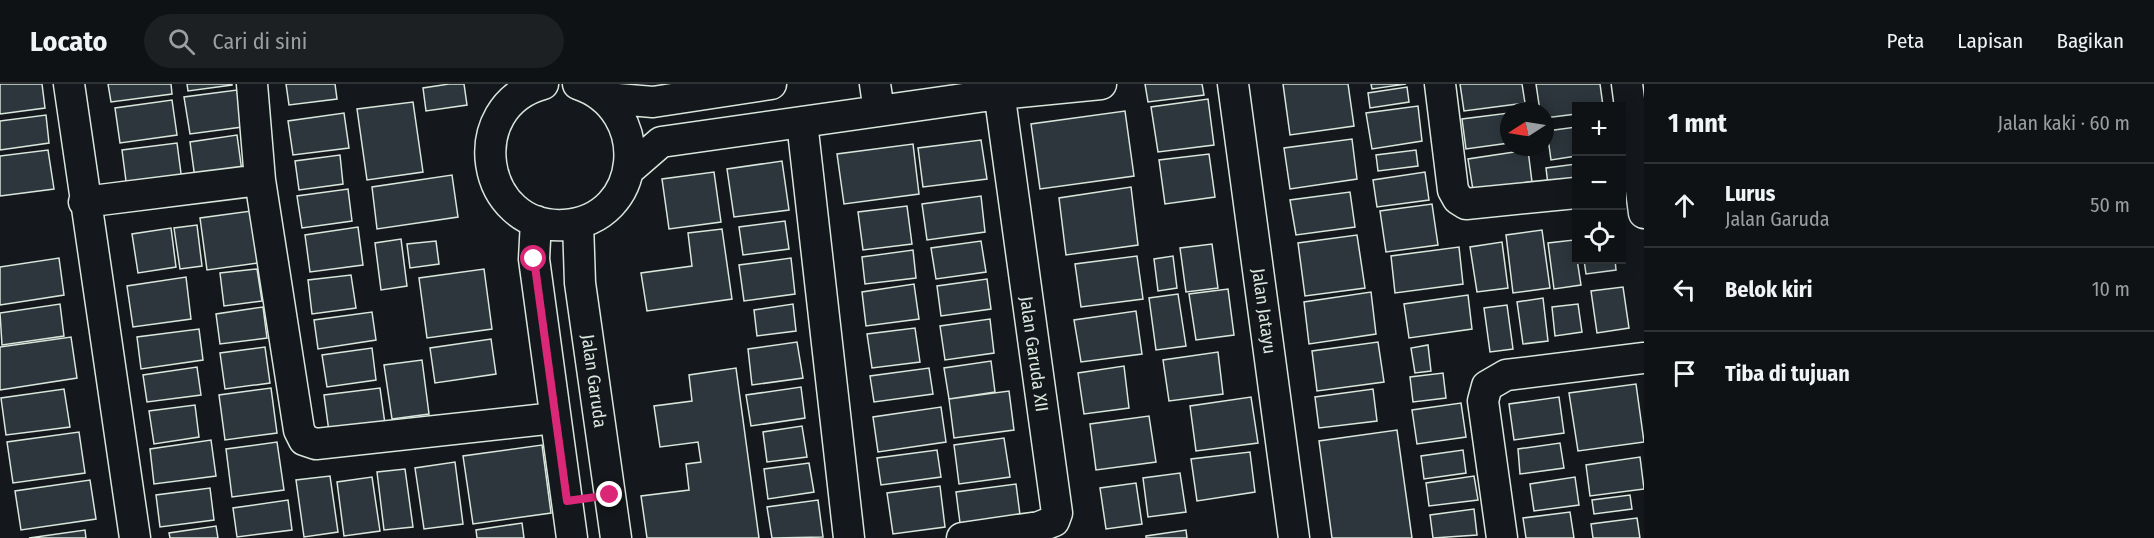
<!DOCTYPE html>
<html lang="id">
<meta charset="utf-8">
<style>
body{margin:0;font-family:"Fira Sans Condensed",sans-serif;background:#1d2022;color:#f1f3f6}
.controls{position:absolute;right:18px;top:18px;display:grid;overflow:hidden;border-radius:0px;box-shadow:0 3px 15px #0003}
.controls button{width:54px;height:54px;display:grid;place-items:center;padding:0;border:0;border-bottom:2px solid #2f3234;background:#0f1215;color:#f1f3f6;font:30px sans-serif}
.compass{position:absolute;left:1500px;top:18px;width:54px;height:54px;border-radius:50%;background:#0f1215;box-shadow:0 3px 15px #0003;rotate:258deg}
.stop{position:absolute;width:18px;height:18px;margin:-14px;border:4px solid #db2777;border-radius:50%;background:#fff}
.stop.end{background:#db2777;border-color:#fff;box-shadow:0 2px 6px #0008}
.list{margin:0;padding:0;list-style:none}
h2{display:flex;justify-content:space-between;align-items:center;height:78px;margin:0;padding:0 24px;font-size:26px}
h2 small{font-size:20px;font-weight:400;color:#9b9ea0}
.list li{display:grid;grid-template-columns:39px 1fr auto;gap:18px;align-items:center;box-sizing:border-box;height:84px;padding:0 24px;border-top:2px solid #2f3234}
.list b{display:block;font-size:22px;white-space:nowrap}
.list p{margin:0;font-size:20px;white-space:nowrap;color:#9b9ea0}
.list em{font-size:20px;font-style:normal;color:#9b9ea0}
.icon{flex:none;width:33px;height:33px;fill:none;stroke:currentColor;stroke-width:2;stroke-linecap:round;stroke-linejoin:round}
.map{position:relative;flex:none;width:1644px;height:454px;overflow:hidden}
header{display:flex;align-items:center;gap:36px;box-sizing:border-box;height:84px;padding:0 30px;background:#0f1215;border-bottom:2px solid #2f3234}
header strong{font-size:28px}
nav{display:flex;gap:33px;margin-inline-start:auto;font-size:21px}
.search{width:420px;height:54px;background:#1d2022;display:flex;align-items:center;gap:15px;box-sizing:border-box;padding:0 21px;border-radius:33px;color:#9b9ea0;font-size:22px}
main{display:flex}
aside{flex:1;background:#0f1215}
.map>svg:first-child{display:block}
.building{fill:#2c363c;stroke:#d8e6dc;stroke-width:1.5}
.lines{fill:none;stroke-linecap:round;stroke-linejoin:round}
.street-casing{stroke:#d8e6dc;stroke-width:33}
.street{stroke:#14181c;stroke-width:30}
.route{stroke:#db2777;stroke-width:8}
.labels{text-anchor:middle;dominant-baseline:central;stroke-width:4.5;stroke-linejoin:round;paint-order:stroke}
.street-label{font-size:18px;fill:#d8e6dc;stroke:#14181c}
</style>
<header>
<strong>Locato</strong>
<div class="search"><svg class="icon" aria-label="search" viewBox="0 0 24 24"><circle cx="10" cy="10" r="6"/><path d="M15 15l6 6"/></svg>Cari di sini</div>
<nav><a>Peta</a><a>Lapisan</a><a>Bagikan</a></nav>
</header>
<main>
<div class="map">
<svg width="1644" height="454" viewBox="0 0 1644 454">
<rect width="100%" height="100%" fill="#14181c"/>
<path class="building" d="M0,0h42l3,24 -45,6z
M108,0h63l1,10 -61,8z
M187,0h45v1l-44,6z
M286,0h49l2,15 -48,6z
M449,0h15l3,21 -41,6 -3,-23z
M1145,0h57l2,11 -56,7z
M1283,0h65l6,42 -64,9z
M1371,0h35l-34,5z
M1460,0h62l3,19 -61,8z
M1536,0h64l3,22h-27v8l-31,4v-7h-5z
M1407,3l2,15 -39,6 -2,-15z
M237,6l5,37 -52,7 -6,-37z
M1208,15l6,46 -56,7 -7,-45z
M172,16l5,35 -57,8 -5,-35z
M413,18l10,70 -56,8 -10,-71z
M1418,22l4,35 -50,8 -6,-36z
M1125,27l9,65 -94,13 -9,-65z
M344,29l5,35 -56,7 -5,-34z
M1509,29v30l-43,6 -4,-30z
M46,31l3,28 -49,7v-29z
M1576,43v29l-25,4 -4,-29z
M237,51l6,44 -47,7 -6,-44z
M1352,55l5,40 -67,10 -6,-41z
M981,56l6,39 -64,8 -5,-39z
M177,59l5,38 -55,8 -5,-39z
M913,60l6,50 -75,10 -7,-50z
M48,66l6,39 -54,7v-40z
M1416,66l2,16 -40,5 -2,-16z
M1528,66l4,32 -59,8 -5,-31z
M1209,70l6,43 -50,7 -6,-44z
M340,71l3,29 -44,6 -4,-29z
M782,77l7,49 -55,7 -7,-48z
M1576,80v17l-28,4 -2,-17z
M714,88l7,50 -52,7 -7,-50z
M1425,88l4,28 -52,7 -4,-27z
M452,91l6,42 -81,12 -5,-42z
M1131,103l7,58 -72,10 -7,-57z
M348,105l4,32 -50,7 -5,-32z
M1350,108l5,35 -59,8 -6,-35z
M981,112l4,36 -58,8 -5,-36z
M1432,120l6,41 -52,7 -6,-41z
M907,122l5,38 -49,6 -5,-38z
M251,127l7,52 -51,7 -7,-52z
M785,137l4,28 -46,6 -4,-28z
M197,141l5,41 -22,3 -6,-41z
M358,143l5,38 -53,7 -5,-37z
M171,144l5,39 -38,6 -6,-39z
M722,145l10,70 -85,12 -6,-38 51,-7 -4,-33z
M1542,146l8,58 -37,5 -7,-58z
M1357,151l8,53 -60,8 -7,-53z
M401,155l6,47 -26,4 -6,-47z
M1574,156l7,45 -27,4 -6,-46z
M436,157l3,23 -29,4 -3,-24z
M981,157l5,31 -50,7 -5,-31z
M1502,158l6,46 -31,4 -7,-45z
M1212,160l6,44 -32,4 -6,-44z
M1459,163l4,37 -68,9 -4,-37z
M913,166l3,28 -51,6 -3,-27z
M1137,172l6,43 -62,8 -6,-43z
M1173,172l4,32 -19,3 -4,-32z
M59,174l5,37 -64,10v-38z
M791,174l4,36 -51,7 -5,-36z
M1584,176h31l1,10 -30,4z
M257,185l5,32 -38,5 -4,-33z
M484,185l8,60 -65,9 -8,-60z
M351,191l5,33 -44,6 -4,-34z
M186,193l5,42 -58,8 -6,-41z
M987,195l4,30 -50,7 -4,-30z
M914,200l5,35 -53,7 -4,-34z
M1623,203l6,41 -32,5 -6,-42z
M1228,205l6,46 -38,5 -7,-46z
M1371,208l5,42 -67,10 -5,-42z
M1178,210l8,52 -30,4 -7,-52z
M1468,211l4,34 -63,9 -5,-34z
M1543,214l5,43 -25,3 -6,-42z
M60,220l4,32 -62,9 -2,-32z
M793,220l3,27 -39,5 -3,-26z
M1578,220l4,28 -27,4 -3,-29z
M1507,221l6,44 -23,3 -6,-44z
M263,223l4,31 -47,6 -4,-30z
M1136,227l6,43 -61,8 -7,-42z
M372,228l4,28 -58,9 -4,-29z
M990,235l4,34 -49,7 -5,-34z
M915,244l5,34 -48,6 -5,-34z
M199,245l4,31 -62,9 -4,-32z
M71,253l6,41 -77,12v-43z
M491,255l5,35 -61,9 -5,-35z
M797,258l6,36 -51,7 -4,-36z
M1378,258l6,40 -67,9 -5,-40z
M1428,261l3,26 -16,2 -4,-25z
M265,263l5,36 -45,6 -5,-36z
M372,264l4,32 -49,7 -5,-32z
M1218,268l5,42 -54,7 -6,-41z
M422,276l7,54 -37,5 -8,-54z
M991,277l4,31 -46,7 -5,-31z
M1124,282l5,42 -45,6 -6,-41z
M197,283l4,28 -54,7 -4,-27z
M736,284l23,170h-112l-6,-42 48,-6 -3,-26 15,-2 -3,-20 -38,5 -6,-41 38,-5 -3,-26z
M929,284l4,26 -59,8 -4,-26z
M1443,289l3,25 -33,4 -3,-25z
M1636,300l8,58 -66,9 -9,-58z
M801,303l4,31 -54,8 -5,-31z
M271,304l6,45 -52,7 -6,-45z
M380,304l6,43 -56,8 -6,-44z
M64,305l6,38 -64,8 -5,-37z
M1373,305l4,32 -58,7 -4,-31z
M1009,307l5,39 -60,8 -5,-39z
M1251,313l7,46 -62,8 -6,-45z
M1559,313l5,36 -50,7 -5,-36z
M1461,319l5,34 -49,7 -5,-34z
M195,321l4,32 -45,7 -5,-33z
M941,323l5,35 -68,10 -5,-35z
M1149,332l7,46 -60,8 -6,-46z
M802,342l5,31 -40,5 -4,-30z
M1397,346l15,108h-80l-13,-97z
M79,348l6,41 -72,10 -6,-41z
M1004,354l6,39 -51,7 -5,-39z
M211,356l5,36 -62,8 -4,-35z
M277,358l7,48 -52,7 -6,-48z
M1560,359l4,25 -44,6 -2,-25z
M542,361l9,68 -78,11 -10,-68z
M937,366l4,27 -60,8 -4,-27z
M1463,366l3,23 -42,6 -3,-23z
M1250,368l5,40 -58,9 -6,-42z
M1640,373l4,32 -54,7 -4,-31z
M455,378l8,62 -39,5 -9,-61z
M809,379l5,29 -46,7 -4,-30z
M405,385l8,58 -29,3 -7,-58z
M1180,389l6,39 -38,5 -5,-39z
M330,392l8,56 -34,5 -8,-57z
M1474,392l4,24 -49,6 -3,-23z
M372,393l8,54 -36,5 -7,-54z
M1575,393l4,28 -45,6 -4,-27z
M90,396l6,39 -75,11 -6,-39z
M1136,399l6,41 -36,5 -6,-41z
M1016,400l4,31 -60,8 -4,-31z
M940,402l5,41 -52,7 -6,-41z
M210,404l4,32 -54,7 -4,-32z
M1630,411l2,14 -38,5 -2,-14z
M288,416l4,30 -55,7 -4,-29z
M818,416l5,37 -51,1 -5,-31z
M1474,425l3,26 -44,3 -3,-23z
M1570,428l4,26h-48l-3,-20z
M1637,434l3,20h-47l-2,-14z
M522,439l2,15h-47l-1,-8z
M216,442l2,12h-48l-1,-5z
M85,446l1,8h-57z
M1186,446l1,8h-41v-2z"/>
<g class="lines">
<defs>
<path id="street" d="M69,0l66,454
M252,0l8,96 39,250 5,10 12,4 239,-26
M543,0c-82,22 -63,146 21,141 80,-5 89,-116 14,-141
M875,0l4,27
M1233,0l61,454
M1440,0l13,106 5,9 8,5 110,-11
M1627,0l17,129
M606,14l47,4 118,-18
M802,38l47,416
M631,84l30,-26 338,-48 102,-10
M84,118l176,-22
M536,137l-2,38 38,279
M578,139l2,60 36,255
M962,454l77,-11 15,-6 3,-8 -59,-429
M1502,454l-19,-137 4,-15 19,-11 138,-17"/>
</defs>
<use href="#street" class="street-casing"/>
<use href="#street" class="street"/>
</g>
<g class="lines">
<path class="route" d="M534,175l33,242 43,-6"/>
</g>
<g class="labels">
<g class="street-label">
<text transform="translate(1264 227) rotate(82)">Jalan Jatayu</text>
<text transform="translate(1034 270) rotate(82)">Jalan Garuda XII</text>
<text transform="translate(594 297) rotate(82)">Jalan Garuda</text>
</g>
</g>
</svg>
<div class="controls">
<button>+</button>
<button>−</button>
<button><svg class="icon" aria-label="locate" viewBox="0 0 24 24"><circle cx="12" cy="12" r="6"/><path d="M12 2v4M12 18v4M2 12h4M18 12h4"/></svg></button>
</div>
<svg class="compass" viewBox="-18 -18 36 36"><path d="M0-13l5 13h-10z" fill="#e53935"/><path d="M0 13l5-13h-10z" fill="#9b9ea0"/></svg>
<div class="stop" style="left:534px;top:175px"></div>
<div class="stop end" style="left:610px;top:411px"></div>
</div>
<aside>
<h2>1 mnt<small>Jalan kaki · 60 m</small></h2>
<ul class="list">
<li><svg class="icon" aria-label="ahead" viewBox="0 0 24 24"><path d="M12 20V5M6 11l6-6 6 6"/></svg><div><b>Lurus</b><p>Jalan Garuda</p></div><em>50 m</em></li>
<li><svg class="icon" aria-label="left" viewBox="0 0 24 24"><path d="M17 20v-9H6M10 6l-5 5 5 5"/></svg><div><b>Belok kiri</b></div><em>10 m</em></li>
<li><svg class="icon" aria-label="arrive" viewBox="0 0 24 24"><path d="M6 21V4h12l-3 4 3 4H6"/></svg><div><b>Tiba di tujuan</b></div></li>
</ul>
</aside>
</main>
